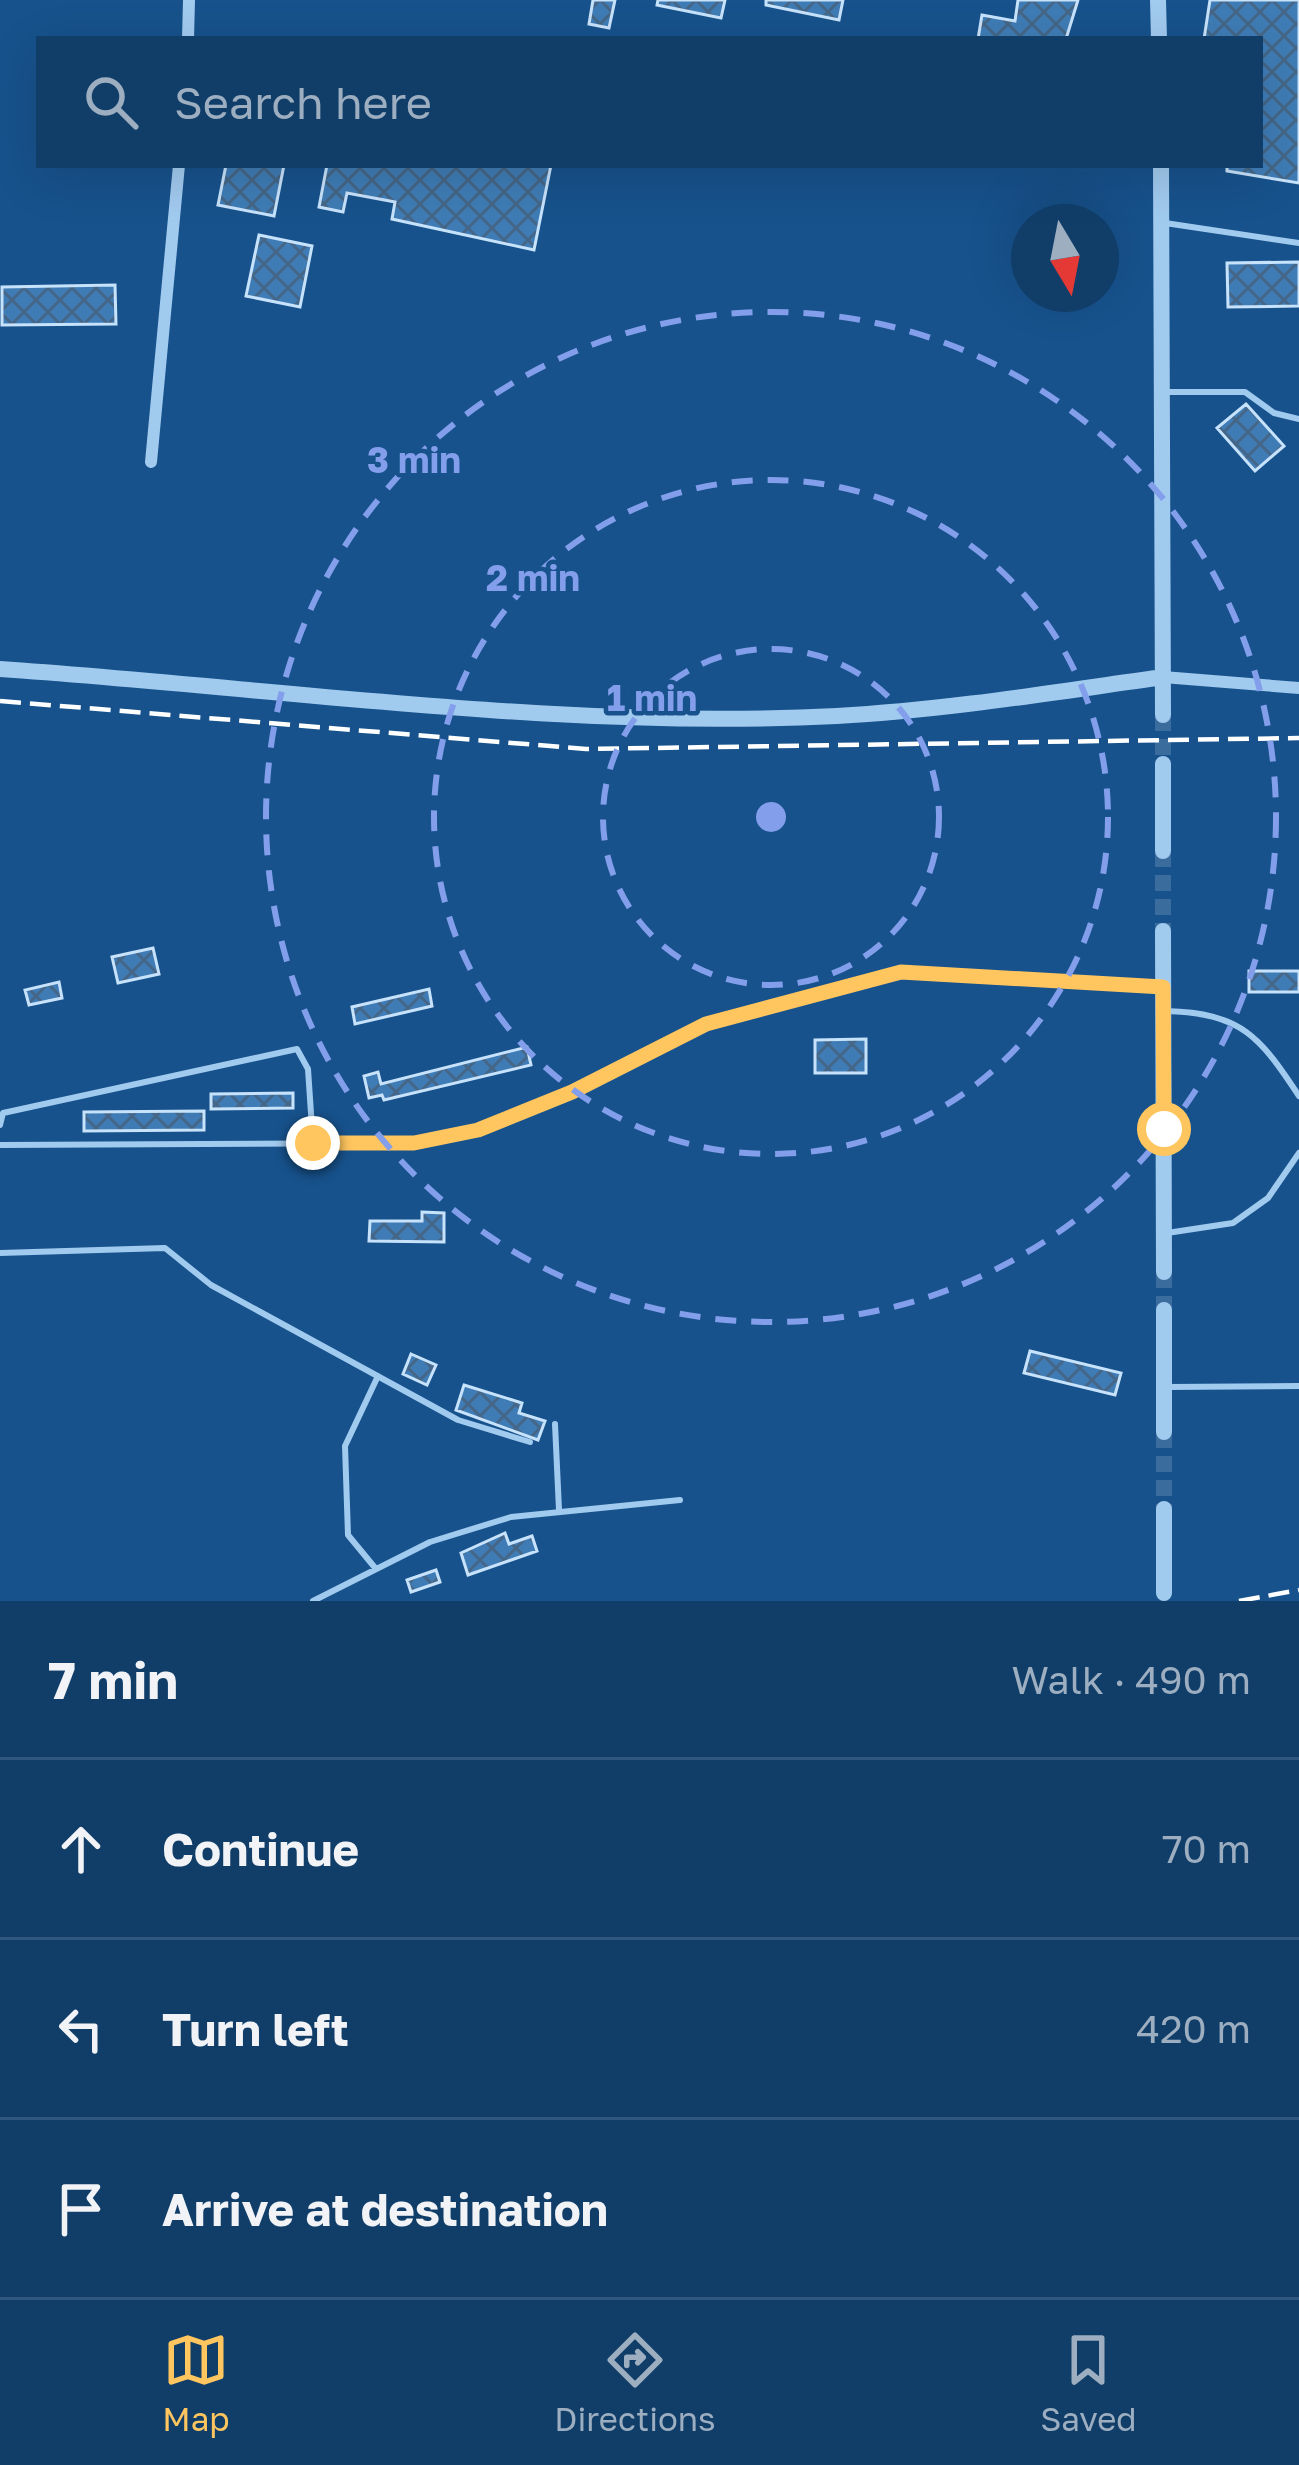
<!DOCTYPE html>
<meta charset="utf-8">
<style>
body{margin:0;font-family:"Golos Text",sans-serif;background:#1a456f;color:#f1f3f6}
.compass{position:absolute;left:1011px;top:204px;width:108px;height:108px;border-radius:50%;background:#113e69;box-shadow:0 12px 48px #0002;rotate:170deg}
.stop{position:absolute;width:36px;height:36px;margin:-27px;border:9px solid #ffc55f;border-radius:50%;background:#fff}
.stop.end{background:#ffc55f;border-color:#fff;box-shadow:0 3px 12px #0008}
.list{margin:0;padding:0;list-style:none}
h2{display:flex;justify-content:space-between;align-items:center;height:156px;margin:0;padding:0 48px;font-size:51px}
h2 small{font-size:39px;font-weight:400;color:#9caec0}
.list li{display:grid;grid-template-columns:78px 1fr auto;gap:36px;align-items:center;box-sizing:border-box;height:180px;padding:0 48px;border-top:3px solid #30577d}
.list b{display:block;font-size:45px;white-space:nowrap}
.list em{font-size:39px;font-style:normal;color:#9caec0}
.icon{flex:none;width:66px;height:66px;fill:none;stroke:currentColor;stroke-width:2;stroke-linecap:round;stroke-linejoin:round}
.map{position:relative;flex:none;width:1299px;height:1601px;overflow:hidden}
.search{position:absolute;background:#113e69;box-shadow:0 12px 48px #0002;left:36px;right:36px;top:36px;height:132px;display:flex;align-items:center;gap:30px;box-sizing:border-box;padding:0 42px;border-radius:0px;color:#9caec0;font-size:45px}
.sheet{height:696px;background:#113e69}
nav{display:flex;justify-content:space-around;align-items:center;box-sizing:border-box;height:168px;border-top:3px solid #30577d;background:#113e69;font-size:33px;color:#9caec0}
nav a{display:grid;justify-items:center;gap:6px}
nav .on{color:#ffc55f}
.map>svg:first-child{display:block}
.building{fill:url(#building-cross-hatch);stroke:#c7e2fb;stroke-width:3}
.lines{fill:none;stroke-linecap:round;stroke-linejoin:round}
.tertiary-tunnel{stroke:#3a6c9d;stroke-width:16;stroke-dasharray:16 8;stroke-linecap:butt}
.service{stroke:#a1caef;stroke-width:6}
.minor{stroke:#a1caef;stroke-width:12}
.tertiary{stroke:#a1caef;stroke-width:16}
.rail{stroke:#fff;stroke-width:4.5;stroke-dasharray:21 9;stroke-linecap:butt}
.route{stroke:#ffc55f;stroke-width:15}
.ring{fill:none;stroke:#839eea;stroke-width:6;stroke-dasharray:21 15}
.centre{fill:#839eea;stroke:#17528c;stroke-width:6}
.ring-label{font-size:36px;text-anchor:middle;font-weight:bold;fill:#839eea;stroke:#17528c;stroke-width:9;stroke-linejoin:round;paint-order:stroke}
</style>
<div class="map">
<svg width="1299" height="1601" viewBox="0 0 1299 1601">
<defs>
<pattern id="building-cross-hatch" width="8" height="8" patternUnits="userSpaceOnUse" patternTransform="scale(3)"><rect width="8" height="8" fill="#3f7cb5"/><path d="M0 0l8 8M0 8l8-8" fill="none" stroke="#456686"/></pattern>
</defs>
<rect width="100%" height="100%" fill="#17528c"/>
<path class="building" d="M593,0h22l-6,28 -20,-4z
M658,0h67l-4,18 -64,-13z
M766,0h77l-4,20 -73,-15z
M1018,0h60l-12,39h-88l4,-24 33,6z
M1210,0h89v183l-72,-12v-6h33v-126h-56z
M226,165h58l-10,51 -56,-11z
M327,165h224l-17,85 -142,-31 3,-17 -48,-9 -4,19 -24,-5z
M259,235l53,11 -12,61 -54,-11z
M1299,262v44l-71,1 -1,-44z
M115,285l1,39 -114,1v-38z
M1246,404l38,42 -29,25 -38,-43z
M153,948l6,26 -41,9 -6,-26z
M1249,971h50v21h-50z
M59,982l3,16 -33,7 -4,-15z
M429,989l3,17 -77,18 -3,-17z
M866,1039v34h-51v-33z
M527,1047l4,18 -147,35 -2,-5 -13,3 -5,-22 14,-4 3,12z
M293,1093v15l-82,1v-15z
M204,1111v19l-120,1v-19z
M422,1212l22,1v29l-75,-1 1,-20h52z
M1030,1351l91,22 -6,22 -91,-22z
M411,1354l25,11 -9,20 -24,-11z
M464,1385l58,18 -3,10 26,8 -7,19 -82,-30z
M505,1533l4,11 23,-8 5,15 -69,24 -7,-22z
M436,1570l4,12 -29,10 -4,-12z"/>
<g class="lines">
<path class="tertiary-tunnel" d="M1163,715v49
M1163,851v80
M1164,1272v38
M1164,1432v77"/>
<path class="service" d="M1165,223l134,20
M1166,392h79l29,21 25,6
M1166,1011c76,2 94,26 133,85
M0,1125l3,-12 294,-64 11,20 5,74
M0,1145l414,-2 64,-13 94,-38 133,-68 196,-52 259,14
M1167,1233l66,-10 35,-25 31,-45
M0,1253l165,-5 46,37 247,135 72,22
M1168,1387l131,-1
M555,1424l4,86
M376,1569l-28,-34 -3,-89 33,-70
M313,1601l117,-59 81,-25 169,-17"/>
<path class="minor" d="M188,39l1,-39
M151,462l28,-297
M1163,677l136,11"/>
<path class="tertiary" d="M1158,0l1,39
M1161,165l2,550
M0,669c278,19 558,61 837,47 109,-6 219,-24 326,-39
M1163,764v87
M1163,931l1,341
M1164,1310v122
M1164,1509v84"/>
<path class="rail" d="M0,701l586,48 713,-11
M1239,1601l60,-11"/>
</g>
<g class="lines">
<path class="route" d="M313,1143h101l64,-13 94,-38 134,-68 195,-52 262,15 1,142"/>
</g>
<g class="ring">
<circle cx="771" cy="817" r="168"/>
<circle cx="771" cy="817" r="337"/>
<circle cx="771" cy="817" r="505"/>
</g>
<circle cx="771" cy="817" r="18" class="centre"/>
<g class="ring-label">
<text x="414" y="473">3 min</text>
<text x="533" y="591">2 min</text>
<text x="652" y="711">1 min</text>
</g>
</svg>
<svg class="compass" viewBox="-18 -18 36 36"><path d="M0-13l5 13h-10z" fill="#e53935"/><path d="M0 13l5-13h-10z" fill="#9caec0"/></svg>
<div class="stop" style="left:1164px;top:1129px"></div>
<div class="stop end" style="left:313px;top:1143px"></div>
<div class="search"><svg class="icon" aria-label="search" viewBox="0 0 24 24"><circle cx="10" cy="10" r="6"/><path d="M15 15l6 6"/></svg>Search here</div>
</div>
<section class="sheet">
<h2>7 min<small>Walk · 490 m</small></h2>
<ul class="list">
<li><svg class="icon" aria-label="ahead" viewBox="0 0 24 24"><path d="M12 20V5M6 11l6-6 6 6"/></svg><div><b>Continue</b></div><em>70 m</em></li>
<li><svg class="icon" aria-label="left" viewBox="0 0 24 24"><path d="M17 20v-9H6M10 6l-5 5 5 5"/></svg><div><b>Turn left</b></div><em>420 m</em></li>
<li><svg class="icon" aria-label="arrive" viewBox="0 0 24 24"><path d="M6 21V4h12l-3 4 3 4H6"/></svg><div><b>Arrive at destination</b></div></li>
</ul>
</section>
<nav>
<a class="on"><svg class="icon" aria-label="map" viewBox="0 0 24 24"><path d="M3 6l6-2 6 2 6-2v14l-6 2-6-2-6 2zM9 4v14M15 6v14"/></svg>Map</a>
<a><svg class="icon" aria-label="directions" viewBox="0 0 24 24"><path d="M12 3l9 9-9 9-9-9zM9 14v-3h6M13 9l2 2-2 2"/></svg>Directions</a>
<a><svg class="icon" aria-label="saved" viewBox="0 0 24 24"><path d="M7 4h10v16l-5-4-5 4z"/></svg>Saved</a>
</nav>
